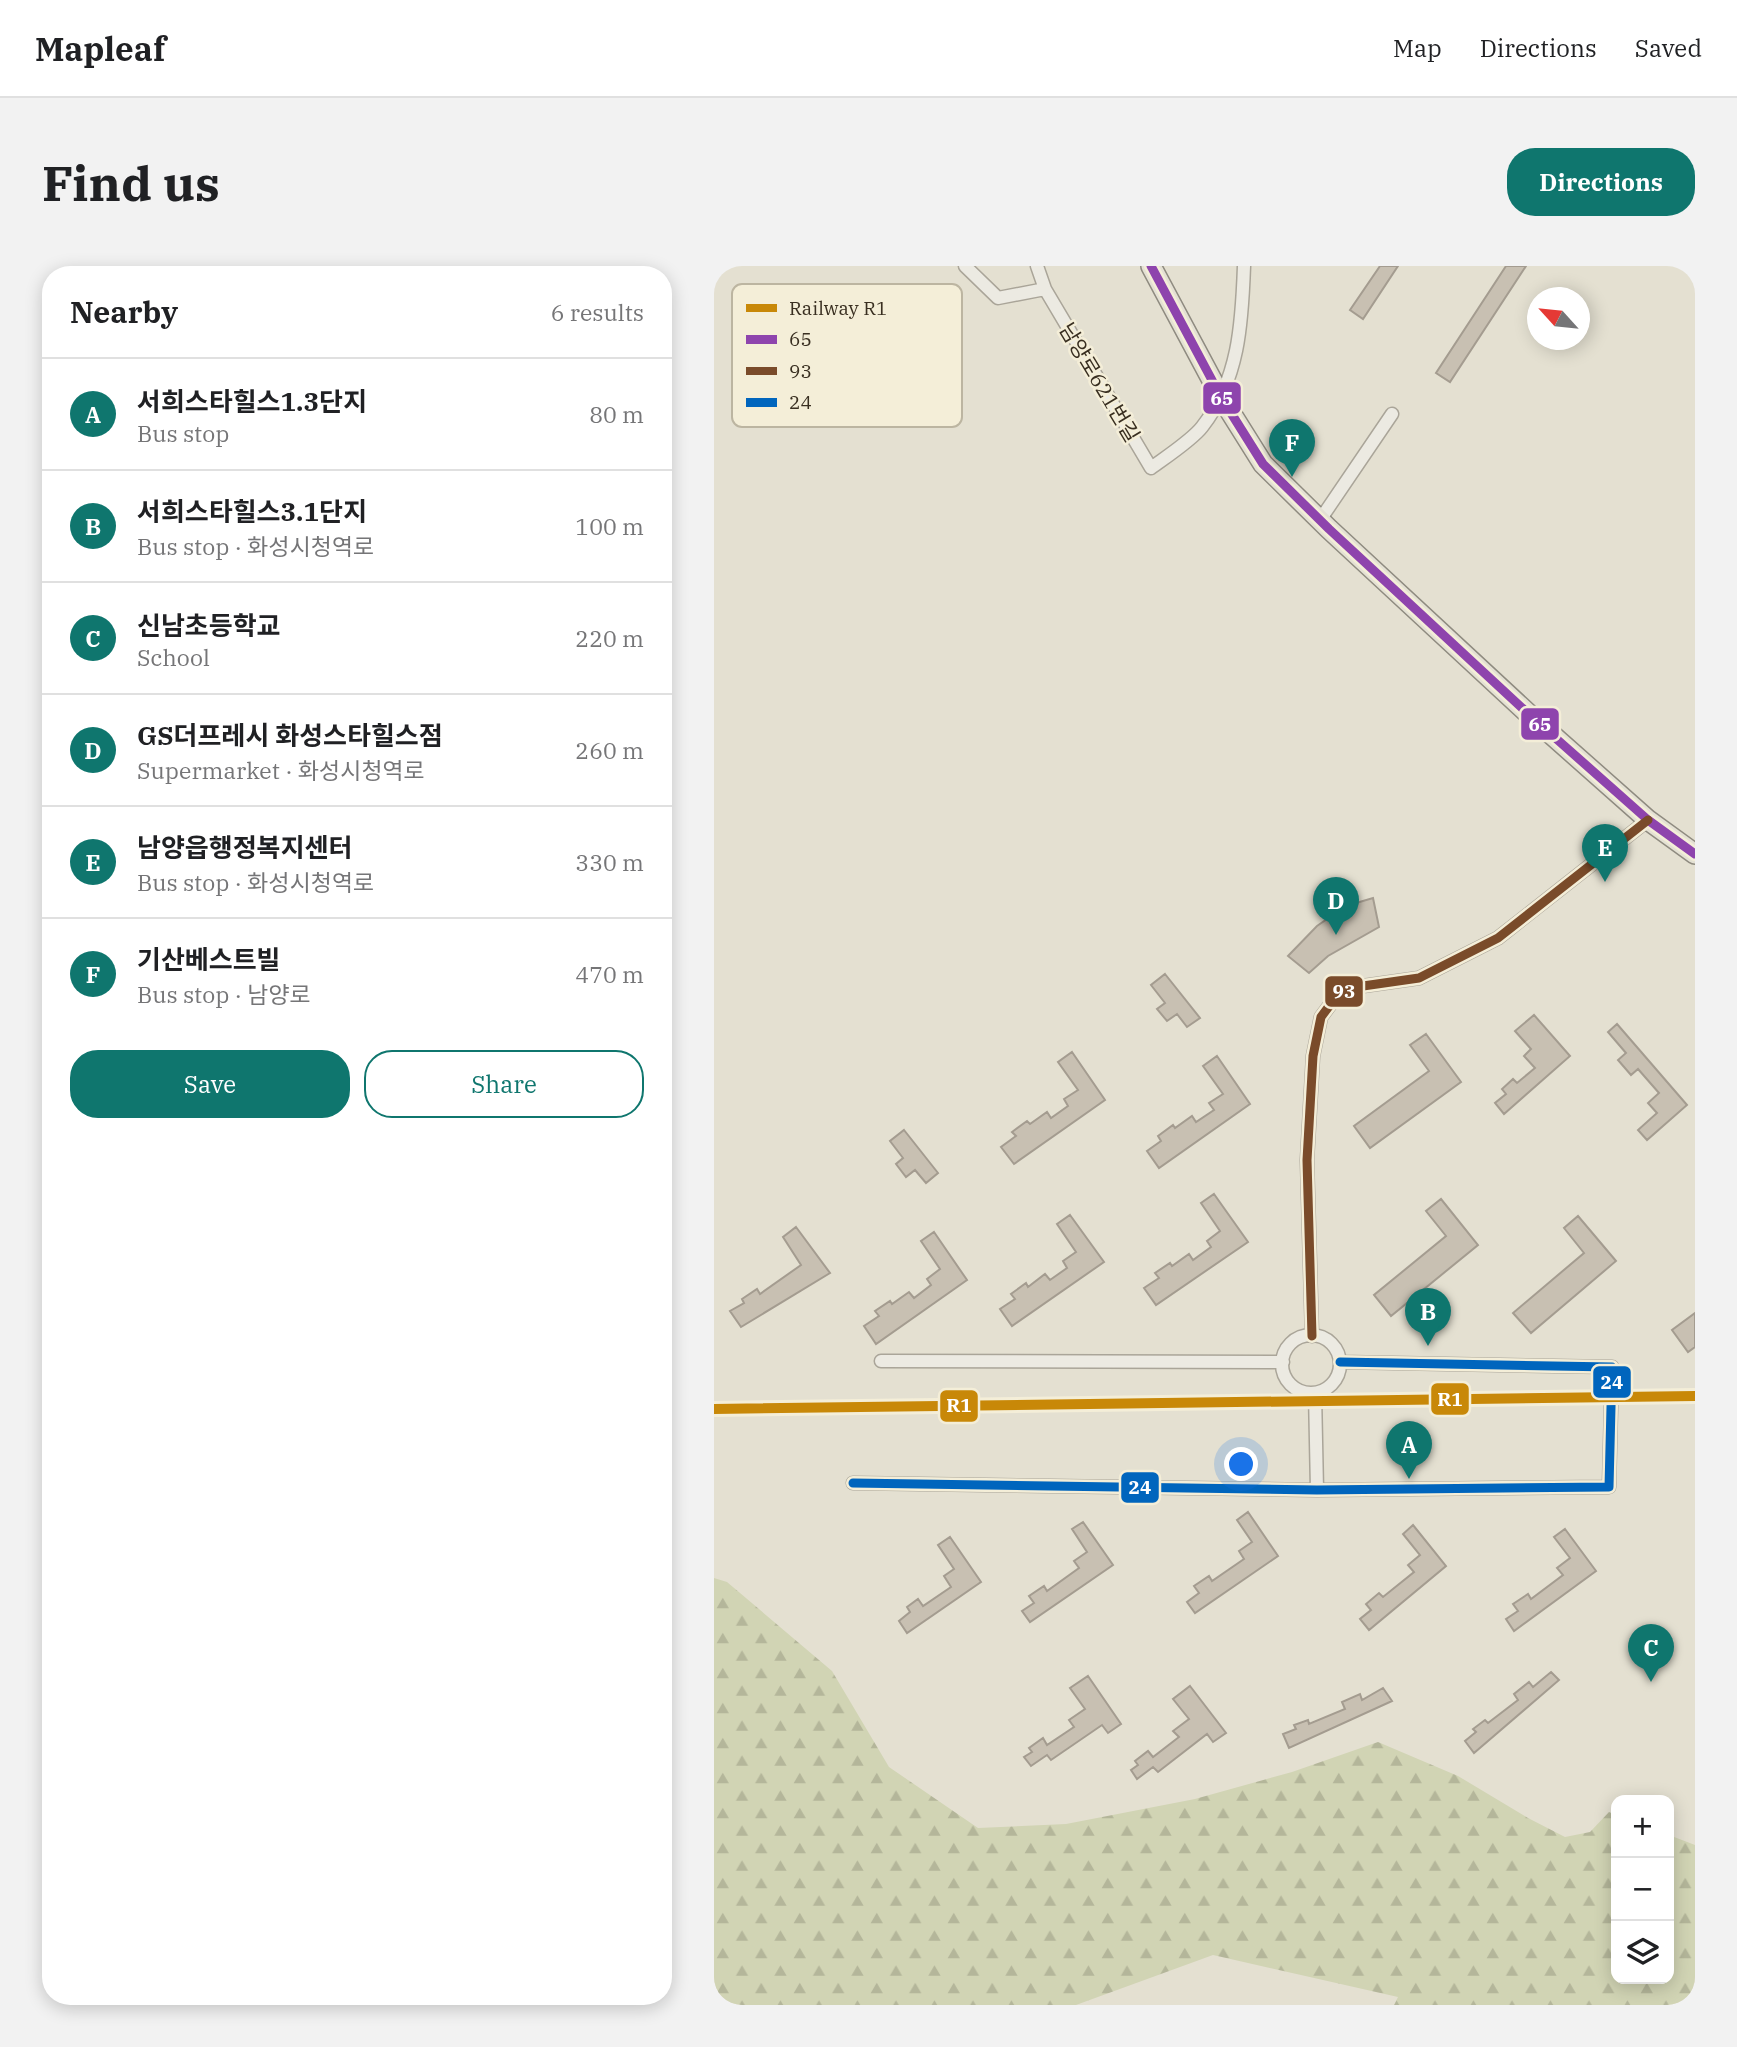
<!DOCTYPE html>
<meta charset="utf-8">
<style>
body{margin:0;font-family:"IBM Plex Serif","Noto Sans KR",serif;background:#f2f2f2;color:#202124}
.controls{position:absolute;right:21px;bottom:21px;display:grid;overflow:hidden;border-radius:14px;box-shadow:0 4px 18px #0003}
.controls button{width:63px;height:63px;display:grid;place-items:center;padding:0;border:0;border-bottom:2px solid #e0e0e0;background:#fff;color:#202124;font:35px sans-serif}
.compass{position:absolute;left:813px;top:21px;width:63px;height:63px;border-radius:50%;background:#fff;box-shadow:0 4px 18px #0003;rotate:297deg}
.you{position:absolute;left:528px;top:1199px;width:24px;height:24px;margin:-18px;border:5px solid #fff;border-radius:50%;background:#1a73e8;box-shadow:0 0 0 10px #1a73e833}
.badge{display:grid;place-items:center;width:46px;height:46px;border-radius:50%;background:#0f766e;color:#fff;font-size:23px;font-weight:700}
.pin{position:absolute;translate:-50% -58px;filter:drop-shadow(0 2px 4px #0008)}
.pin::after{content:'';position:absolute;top:37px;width:24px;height:21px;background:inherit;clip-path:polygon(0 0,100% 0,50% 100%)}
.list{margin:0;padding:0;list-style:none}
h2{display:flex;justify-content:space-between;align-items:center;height:91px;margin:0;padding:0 28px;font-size:30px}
h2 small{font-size:23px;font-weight:400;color:#757577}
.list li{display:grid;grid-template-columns:46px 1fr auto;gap:21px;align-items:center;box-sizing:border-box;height:112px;padding:0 28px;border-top:2px solid #e0e0e0}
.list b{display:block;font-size:26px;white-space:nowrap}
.list p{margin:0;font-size:23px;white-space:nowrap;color:#757577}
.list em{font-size:23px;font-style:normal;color:#757577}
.actions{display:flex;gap:14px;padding:21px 28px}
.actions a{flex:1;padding:16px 0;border:2px solid #0f766e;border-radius:28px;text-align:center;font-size:24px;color:#0f766e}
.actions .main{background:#0f766e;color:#fff}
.icon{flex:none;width:38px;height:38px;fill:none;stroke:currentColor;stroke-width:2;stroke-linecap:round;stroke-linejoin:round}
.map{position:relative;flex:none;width:981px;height:1739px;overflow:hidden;border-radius:28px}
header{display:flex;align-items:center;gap:42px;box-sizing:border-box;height:98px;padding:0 35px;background:#fff;border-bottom:2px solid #e0e0e0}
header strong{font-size:33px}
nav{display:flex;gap:38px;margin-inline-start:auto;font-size:24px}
.intro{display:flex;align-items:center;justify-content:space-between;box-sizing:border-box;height:168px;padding:0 42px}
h1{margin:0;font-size:49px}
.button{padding:18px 32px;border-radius:28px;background:#0f766e;color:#fff;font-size:24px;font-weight:700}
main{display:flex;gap:42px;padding:0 42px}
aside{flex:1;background:#fff;border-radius:28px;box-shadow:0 4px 18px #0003}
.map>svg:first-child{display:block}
.forest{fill:url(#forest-firs)}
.building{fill:#c8c0b2;stroke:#a49c90;stroke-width:2}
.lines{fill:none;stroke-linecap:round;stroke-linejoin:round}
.street-casing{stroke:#aaa599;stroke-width:15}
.primary-casing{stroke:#8f8b80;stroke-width:22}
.street{stroke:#eceae2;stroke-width:12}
.primary{stroke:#e4e1d4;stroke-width:19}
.bus-1-casing{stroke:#f4eed8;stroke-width:14}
.bus-2-casing{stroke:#f4eed8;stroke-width:14}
.bus-3-casing{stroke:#f4eed8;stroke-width:14}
.bus-1{stroke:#8e44ad;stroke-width:9}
.bus-2{stroke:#7a4b2a;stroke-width:9}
.bus-3{stroke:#0065bd;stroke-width:9}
.rail-1-casing{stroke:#f4eed8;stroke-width:16}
.rail-1{stroke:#c88808;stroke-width:10}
.labels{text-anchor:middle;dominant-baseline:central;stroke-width:5;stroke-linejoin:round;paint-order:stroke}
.street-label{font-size:21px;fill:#392f21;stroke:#f4eed8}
.key{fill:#f4eed8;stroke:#bcb5a1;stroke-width:2}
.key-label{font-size:19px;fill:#392f21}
.line-badge{stroke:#f4eed8;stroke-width:2.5}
.badge-label{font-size:19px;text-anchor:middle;font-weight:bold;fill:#fff}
</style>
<header>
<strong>Mapleaf</strong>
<nav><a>Map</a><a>Directions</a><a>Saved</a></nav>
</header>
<div class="intro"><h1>Find us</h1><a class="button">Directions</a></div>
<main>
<aside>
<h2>Nearby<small>6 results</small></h2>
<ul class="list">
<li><span class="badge">A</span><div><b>서희스타힐스1.3단지</b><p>Bus stop</p></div><em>80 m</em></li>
<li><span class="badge">B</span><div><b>서희스타힐스3.1단지</b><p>Bus stop · 화성시청역로</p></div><em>100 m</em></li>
<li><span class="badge">C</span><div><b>신남초등학교</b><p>School</p></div><em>220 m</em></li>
<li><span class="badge">D</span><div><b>GS더프레시 화성스타힐스점</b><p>Supermarket · 화성시청역로</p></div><em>260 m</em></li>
<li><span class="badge">E</span><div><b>남양읍행정복지센터</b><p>Bus stop · 화성시청역로</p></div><em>330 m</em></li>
<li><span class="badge">F</span><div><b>기산베스트빌</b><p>Bus stop · 남양로</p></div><em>470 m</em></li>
</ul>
<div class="actions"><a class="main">Save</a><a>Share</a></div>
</aside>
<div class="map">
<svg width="981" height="1739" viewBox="0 0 981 1739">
<defs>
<pattern id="forest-firs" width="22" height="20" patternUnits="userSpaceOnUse" patternTransform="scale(1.75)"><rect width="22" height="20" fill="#d1d4b4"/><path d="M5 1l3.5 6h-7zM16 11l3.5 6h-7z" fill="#b4b69a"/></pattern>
</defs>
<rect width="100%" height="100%" fill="#e4e0d1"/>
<path class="forest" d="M0,1312l13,4 105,89 57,96 89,61 88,-4 129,-25 97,-27 86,-30 80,34 70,42 37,19 25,-5 19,-20 7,3v164h53v-144l26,10v160h-301l4,-8 -185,-42 -137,50h-362z"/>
<path class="building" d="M666,0h18l-35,53 -13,-9z
M792,0h20l-76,116 -14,-9z
M659,632l6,29 -51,29 -19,17 -21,-17 29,-30 29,-20z
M451,708l35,44 -13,9 -10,-13 -10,7 -10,-12 8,-6 -14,-18z
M820,749l36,41 -66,58 -9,-11 11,-9 -4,-5 11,-10 4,4 18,-15 -11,-12 7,-7 -16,-18z
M903,758l70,81 -40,35 -9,-10 19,-17 -9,-10 11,-10 -21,-24 -7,6 -13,-15 8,-7 -18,-21z
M712,768l35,48 -91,66 -16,-22 75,-55 -19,-26z
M358,786l33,48 -91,64 -13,-17 15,-11 -4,-4 15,-11 3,3 17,-12 4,6 17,-12 -4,-7 14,-9 -20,-28z
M503,790l33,48 -91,64 -12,-17 14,-10 -3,-5 15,-11 2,3 17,-12 4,6 18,-12 -5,-7 14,-9 -20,-28z
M190,864l34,43 -12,10 -11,-13 -9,7 -10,-13 7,-6 -13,-17z
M500,928l34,48 -92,63 -12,-17 15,-10 -4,-5 15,-10 2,3 17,-12 4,6 18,-13 -4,-6 13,-10 -19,-28z
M727,933l37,46 -87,71 -17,-21 72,-59 -20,-25z
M356,949l34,47 -92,64 -12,-17 15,-10 -4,-5 15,-11 2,4 17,-13 5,6 17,-12 -4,-7 13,-9 -19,-28z
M864,950l38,45 -85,72 -18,-20 71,-60 -20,-25z
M82,961l34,46 -89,54 -11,-16 14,-8 -2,-4 15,-10 3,5 41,-29 -18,-28z
M220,966l33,48 -91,64 -12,-18 15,-10 -4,-5 15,-10 2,3 17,-12 5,6 17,-13 -4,-6 13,-10 -19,-28z
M981,1047v34l-7,5 -16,-22z
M534,1246l30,44 -83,57 -8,-11 12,-9 -5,-7 15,-10 3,5 32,-22 -5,-8 13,-9 -15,-22z
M369,1256l30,43 -83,57 -8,-11 12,-8 -5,-7 15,-10 3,5 32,-23 -5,-7 13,-9 -15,-23z
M699,1259l33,41 -77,64 -9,-11 11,-9 -5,-6 13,-11 4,4 31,-25 -6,-7 12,-10 -17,-21z
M851,1263l31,42 -82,60 -8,-12 12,-8 -5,-7 15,-10 3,5 32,-24 -6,-7 13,-10 -16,-21z
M236,1271l31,45 -74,51 -8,-12 11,-9 -3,-5 11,-8 5,7 28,-19 -7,-11 10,-7 -16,-24z
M837,1406l8,8 -85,73 -9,-12 11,-9 -3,-3 12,-9 3,3 30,-23 -4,-6 15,-12 4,5z
M374,1410l33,48 -13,9 -6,-8 -51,35 -4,-5 -16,11 -7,-9 8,-5 -3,-4 14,-10 4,7 27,-18 -5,-7 16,-11 -15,-21z
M476,1420l36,47 -13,9 -6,-8 -49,38 -5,-5 -16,12 -6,-9 7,-5 -3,-4 13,-10 5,6 26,-20 -6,-6 16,-12 -16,-20z
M669,1422l9,13 -103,47 -6,-14 13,-5 -2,-4 14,-5 1,4 36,-15 -3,-7 18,-8 2,6z"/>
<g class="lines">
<defs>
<path id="street" d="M251,0l33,32 47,-9 106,179c15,-11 41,-28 51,-41 37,-47 40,-104 42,-161
M323,0l8,23
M606,254l72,-106
M568 1098a29 29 0 1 1 58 0a29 29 0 1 1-58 0Z
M598,1070l-5,-176 6,-104 8,-39 18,-24 24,-7 56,-8 79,-40 150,-118
M167,1095l402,1
M601,1127l2,97
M139,1217l464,7 292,-3 3,-120 -272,-5"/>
<path id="primary" d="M437,0l70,131 42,67 66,65 205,190 114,101 47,34"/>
</defs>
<use href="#street" class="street-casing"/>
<use href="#primary" class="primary-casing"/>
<use href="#street" class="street"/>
<use href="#primary" class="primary"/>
<defs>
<path id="bus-1" d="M437,0l70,131 42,67 66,65 205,190 114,101 47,34"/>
<path id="bus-2" d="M598,1070l-5,-176 6,-104 8,-39 18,-24 24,-7 56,-8 79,-40 150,-118"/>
<path id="bus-3" d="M139,1217l464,7 292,-3 3,-120 -272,-5"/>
</defs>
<use href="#bus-1" class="bus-1-casing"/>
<use href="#bus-2" class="bus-2-casing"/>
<use href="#bus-3" class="bus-3-casing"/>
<use href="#bus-1" class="bus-1"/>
<use href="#bus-2" class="bus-2"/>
<use href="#bus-3" class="bus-3"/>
<defs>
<path id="rail-1" d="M0,1143l981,-13"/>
</defs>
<use href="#rail-1" class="rail-1-casing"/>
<use href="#rail-1" class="rail-1"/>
</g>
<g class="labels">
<g class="street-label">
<text transform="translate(386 116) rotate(59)">남양로621번길</text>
</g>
</g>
<rect x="18" y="18" width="230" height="143" rx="10" class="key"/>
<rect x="32" y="38" width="31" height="8" fill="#c88808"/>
<rect x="32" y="69" width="31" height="9" fill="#8e44ad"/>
<rect x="32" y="101" width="31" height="8" fill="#7a4b2a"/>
<rect x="32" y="132" width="31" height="9" fill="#0065bd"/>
<g class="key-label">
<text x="75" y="49">Railway R1</text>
<text x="75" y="80">65</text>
<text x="75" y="112">93</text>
<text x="75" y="143">24</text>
</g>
<g class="line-badge">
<rect x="488" y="115" width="40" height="34" rx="7" fill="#8e44ad"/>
<rect x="806" y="441" width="40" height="34" rx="7" fill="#8e44ad"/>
<rect x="610" y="709" width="40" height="33" rx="7" fill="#7a4b2a"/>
<rect x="878" y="1099" width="40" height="34" rx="7" fill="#0065bd"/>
<rect x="716" y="1116" width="40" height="34" rx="7" fill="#c88808"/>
<rect x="225" y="1123" width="40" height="34" rx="7" fill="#c88808"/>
<rect x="406" y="1205" width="40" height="33" rx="7" fill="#0065bd"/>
</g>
<g class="badge-label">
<text x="508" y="139">65</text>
<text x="826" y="465">65</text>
<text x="630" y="732">93</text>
<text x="898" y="1123">24</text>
<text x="736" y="1140">R1</text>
<text x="245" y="1146">R1</text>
<text x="426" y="1228">24</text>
</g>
</svg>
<div class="controls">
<button>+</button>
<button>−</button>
<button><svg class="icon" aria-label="layers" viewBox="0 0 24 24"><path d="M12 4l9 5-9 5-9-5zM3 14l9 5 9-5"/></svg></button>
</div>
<svg class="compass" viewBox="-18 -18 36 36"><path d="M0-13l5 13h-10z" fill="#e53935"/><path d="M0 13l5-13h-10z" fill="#757577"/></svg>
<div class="you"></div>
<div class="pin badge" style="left:695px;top:1213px">A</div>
<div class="pin badge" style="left:714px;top:1080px">B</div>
<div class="pin badge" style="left:937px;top:1416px">C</div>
<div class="pin badge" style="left:622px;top:669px">D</div>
<div class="pin badge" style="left:891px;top:616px">E</div>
<div class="pin badge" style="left:578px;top:211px">F</div>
</div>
</main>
